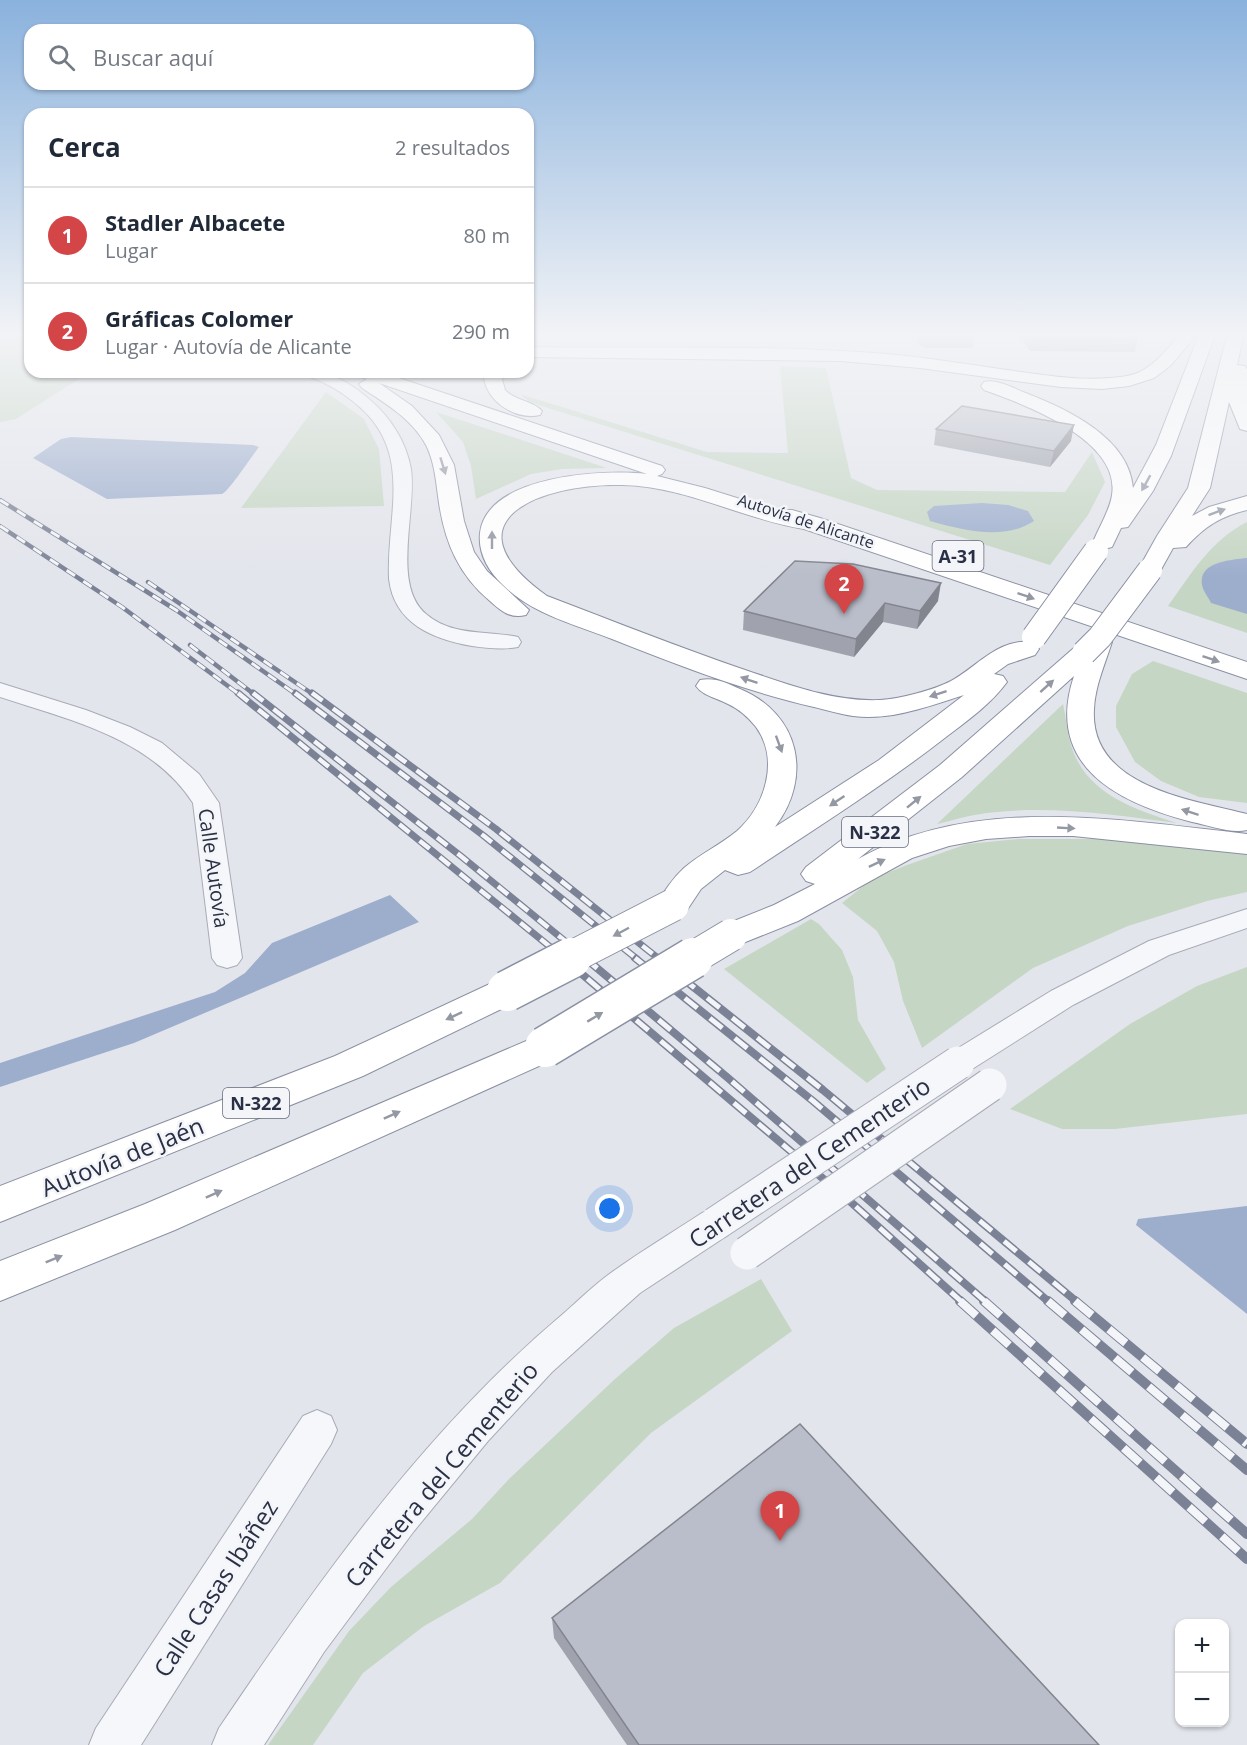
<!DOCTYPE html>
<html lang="es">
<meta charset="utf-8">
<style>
body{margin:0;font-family:"Open Sans",sans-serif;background:#f6f6f7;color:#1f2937}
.controls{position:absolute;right:18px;bottom:18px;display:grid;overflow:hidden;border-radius:12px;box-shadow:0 2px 4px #0004}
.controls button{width:54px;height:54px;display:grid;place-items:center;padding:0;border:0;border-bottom:2px solid #e0e1e3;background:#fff;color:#1f2937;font:30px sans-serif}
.you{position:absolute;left:610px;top:1209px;width:21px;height:21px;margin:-15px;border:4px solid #fff;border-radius:50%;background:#1a73e8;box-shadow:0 0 0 9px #1a73e833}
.badge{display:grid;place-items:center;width:39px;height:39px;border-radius:50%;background:#d44547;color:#fff;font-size:20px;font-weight:700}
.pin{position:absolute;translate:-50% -50px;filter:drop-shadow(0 2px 3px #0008)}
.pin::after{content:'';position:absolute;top:32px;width:21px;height:18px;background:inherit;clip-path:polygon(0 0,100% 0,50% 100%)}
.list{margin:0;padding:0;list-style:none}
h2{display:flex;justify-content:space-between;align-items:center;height:78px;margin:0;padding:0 24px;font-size:26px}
h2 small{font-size:20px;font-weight:400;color:#747a83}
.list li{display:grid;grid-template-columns:39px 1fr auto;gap:18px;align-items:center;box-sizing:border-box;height:96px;padding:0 24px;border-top:2px solid #e0e1e3}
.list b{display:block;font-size:22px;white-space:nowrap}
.list p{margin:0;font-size:20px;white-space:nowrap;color:#747a83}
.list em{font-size:20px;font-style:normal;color:#747a83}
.icon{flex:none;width:33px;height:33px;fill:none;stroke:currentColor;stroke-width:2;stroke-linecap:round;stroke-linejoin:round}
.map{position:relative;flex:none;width:1247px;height:1745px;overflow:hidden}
.search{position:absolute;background:#fff;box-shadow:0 2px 4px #0004;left:24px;top:24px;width:510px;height:66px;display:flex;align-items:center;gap:15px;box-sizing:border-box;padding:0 21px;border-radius:18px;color:#747a83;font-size:22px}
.panel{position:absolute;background:#fff;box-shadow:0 2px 4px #0004;left:24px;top:108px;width:510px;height:270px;border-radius:18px}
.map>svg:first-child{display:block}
.green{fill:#c6d6c4}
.water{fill:#9daecd}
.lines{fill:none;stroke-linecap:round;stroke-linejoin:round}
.street-casing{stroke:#a8abb7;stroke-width:2}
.highway-casing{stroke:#8a90a3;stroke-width:2}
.street{fill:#f6f7fa;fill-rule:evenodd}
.highway{fill:#fff;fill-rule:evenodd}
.rail-far3-casing{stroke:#7c8296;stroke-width:4.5}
.rail-far2-casing{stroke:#7c8296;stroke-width:7}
.rail-far1-casing{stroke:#7c8296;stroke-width:8}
.rail-casing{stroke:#7c8296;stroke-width:10}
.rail-far3{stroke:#f3f5f9;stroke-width:3;stroke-dasharray:10;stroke-linecap:butt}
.rail-far2{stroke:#f3f5f9;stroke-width:4.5;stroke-dasharray:13;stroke-linecap:butt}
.rail-far1{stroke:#f3f5f9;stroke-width:5;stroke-dasharray:16;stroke-linecap:butt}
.rail{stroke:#f3f5f9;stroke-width:8;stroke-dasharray:22;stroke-linecap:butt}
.street-bridge-casing{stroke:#a8abb7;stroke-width:35;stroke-linecap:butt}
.highway-bridge-far2-casing{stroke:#8a90a3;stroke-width:26;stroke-linecap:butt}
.highway-bridge-far1-casing{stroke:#8a90a3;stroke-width:34;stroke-linecap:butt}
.highway-bridge-casing{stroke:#8a90a3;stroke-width:43;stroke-linecap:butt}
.street-bridge{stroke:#f6f7fa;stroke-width:33}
.highway-bridge-far2{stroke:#fff;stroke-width:24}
.highway-bridge-far1{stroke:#fff;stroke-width:32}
.highway-bridge{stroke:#fff;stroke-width:40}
.wall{fill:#a0a3ae}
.shaded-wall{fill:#82858d}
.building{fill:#babeca;stroke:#82858d;stroke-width:1.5}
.oneway{fill:#9498a2}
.labels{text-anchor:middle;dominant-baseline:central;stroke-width:5;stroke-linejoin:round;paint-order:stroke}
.far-street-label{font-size:16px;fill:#2a3045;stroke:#f3f5f9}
.shield{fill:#f3f5f9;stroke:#666b7b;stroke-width:1.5}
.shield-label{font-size:18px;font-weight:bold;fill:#2a3045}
.street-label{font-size:20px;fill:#2a3045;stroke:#f3f5f9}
.near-street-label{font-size:24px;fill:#2a3045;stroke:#f3f5f9}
</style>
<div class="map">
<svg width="1247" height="1745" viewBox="0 0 1247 1745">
<rect width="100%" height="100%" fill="#e3e5ec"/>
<path class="green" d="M0,332h30v40h60l-74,47 -16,3z
M780,366l46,2 25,110 26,12 188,2 27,-40 13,30 -17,33 -38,50 -521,-163 -9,-8 187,58 81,1z
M326,392l38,27 15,30 5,57 -143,2z
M436,412l171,56 -45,1 -31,5 -55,25 -5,-33 -8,-24z
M1247,522v111l-79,-27c23,-32 43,-66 79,-84z
M1153,661l94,32v110l-48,-6 -38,-16 -26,-19 -19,-35v-21l16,-32z
M1063,704c3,13 4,28 8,41 14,48 62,64 106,78 -63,-8 -126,-18 -190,-10 -17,2 -33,7 -50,11z
M1018,839h106l123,12v41l-40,9 -79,25 -95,42 -111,80 -19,-47 -9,-39 -17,-31 -35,-28 30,-24 35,-14 60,-21z
M811,919l8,5 23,26 11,27 5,43 28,49 -19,14 -143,-114z
M1247,967v147l-132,15h-53l-52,-20 120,-85 67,-38z
M761,1279l31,52 -141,102 -151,150 -76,43 -61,47 -50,72h-45l81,-114 42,-44 81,-68 37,-40 106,-100 59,-51z"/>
<path class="water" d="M71,437l182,8 6,2c-8,10 -30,44 -37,47l-115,5 -74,-41 28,-19z
M982,503l26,2 20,6 6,10c-30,20 -72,9 -104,0l-3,-9 7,-6z
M1247,558v56l-36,-11c-2,-5 -8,-12 -9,-18 -4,-24 30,-25 45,-27z
M390,895l29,27 -285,121 -134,44v-24l215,-71 30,-19 27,-30z
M1247,1206v108l-111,-89 2,-6z"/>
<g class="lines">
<defs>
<path id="street" d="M304,372c27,0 44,9 65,27 21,18 37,42 42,70 6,41 -20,116 15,145 27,23 60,16 92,23l3,5 -3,5c-15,3 -32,1 -46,-1 -40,-7 -78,-23 -83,-67 -3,-59 23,-120 -24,-167 -12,-12 -26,-22 -41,-29 -7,-4 -15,-5 -20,-11z
M0,683l86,27 44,17 32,16 37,31 20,29 23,155 -5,7 -10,3 -10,-3 -5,-7 -19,-155c-42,-65 -123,-83 -193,-106z
M1247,909v19l-78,27 -96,50 -104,66 -11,4 -11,-4 -5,-8 5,-8 104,-64 98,-50z
M715,1209l13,4 5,11 -5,11 -88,58 -88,79 -64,69 -74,90 -90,121 -60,93h-52l7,-17c100,-148 206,-298 344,-414 17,-15 33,-31 52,-44 28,-20 58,-38 87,-57z
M317,1410l14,6 6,14 -6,14 -190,301h-52l7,-17 207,-312z"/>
<path id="highway" d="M1182,332h17l-29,34 -16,12 -25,8 -27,3 -41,-2 -141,-19 -79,-7 -313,-4v-10c120,2 240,-3 359,7 45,4 90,12 135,18 34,5 70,10 105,4 24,-4 40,-27 55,-44z
M1200,332h16l-45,124 -18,35 -25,36 -7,1 -9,19 -8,2 -8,-2 -3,-5c6,-15 17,-32 19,-47 9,-55 -88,-91 -128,-105l-3,-4 3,-4c12,-3 27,5 39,10 42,16 106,45 110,96l23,-43z
M1228,332h16l-7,33 8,1 2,3v62l-7,-2 -11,-27 -19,86 -18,28 17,-9 38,-11v14c-26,6 -43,17 -61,37l-13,1 -15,27 -8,2 -8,-2 -4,-5 19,-34 31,-48z
M355,372h26l281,94 3,4 -3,4 -5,2 48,12 70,22h17l28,8 427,144v17l-443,-150c-62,-10 -119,-43 -182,-44 -79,-2 -181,35 -75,111 66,25 133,52 201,75 42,14 87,31 132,29 19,-1 54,-10 71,-19 26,-14 50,-46 84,-38l4,6 -4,6 -27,9 -14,10 9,2 4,6c-16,22 -40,39 -61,55 -63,49 -130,91 -196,135l-12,3 -13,-5 -24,19 -16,24 -12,3 -12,-3 -5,-8c8,-13 16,-26 28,-37 16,-14 36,-23 53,-37 28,-25 43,-71 19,-104 -7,-9 -17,-18 -28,-23 -11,-6 -25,-8 -32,-18l4,-6c15,-3 27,3 40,9 60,25 73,88 35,138l104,-67 85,-65c-35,11 -73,26 -111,21 -13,-2 -26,-6 -39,-9 -70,-16 -136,-42 -202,-68 -38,-15 -80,-25 -109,-54 -15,-14 -25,-32 -23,-52 7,-58 123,-64 167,-59l-268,-91 33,23 27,29 15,30 10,56 10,31 13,19 42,39 -3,5c-16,4 -25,-4 -36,-14 -31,-26 -45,-58 -51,-98 -3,-20 -4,-40 -13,-58 -14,-26 -41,-42 -64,-57l-3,-4 8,-5 -9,-3z
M489,372h21l-8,7 3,11c10,11 29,11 37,21l-2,4c-24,6 -54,-14 -56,-38z
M1099,634l9,2 4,6c-7,22 -17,44 -18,67 -5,78 98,91 153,105v16c-16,4 -39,-5 -55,-8 -74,-19 -148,-56 -118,-146l-112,101 -104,82c119,-65 261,-39 389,-25v20l-174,-18h-44l-43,3 -37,7 -37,12 -114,63 -55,22 -12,4 -12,-4 -5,-8 5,-8 55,-22 41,-21 -9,-3 -5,-7 5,-7 134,-102 135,-118 10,-2 5,-9z
M507,978l13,4 5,9 -5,9 -157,76 -363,146v-36l335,-130 159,-74z
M545,1033l14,4 5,10 -5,10 -384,173 -175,71v-40l145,-57z"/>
</defs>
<use href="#street" class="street-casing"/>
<use href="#highway" class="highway-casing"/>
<use href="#street" class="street"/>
<use href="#highway" class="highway"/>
<defs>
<path id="rail-far3" d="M0,500l176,110 121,85
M0,526l122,81 118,88
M148,582l166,113
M190,645l65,50"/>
<path id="rail-far2" d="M238,693l327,266
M253,693l209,164 125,102
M295,693l189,143 153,123
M312,693l184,136 163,130"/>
<path id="rail-far1" d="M563,958l290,246 109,98
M585,958l143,120 258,224
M635,958l178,143 236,201
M657,958l166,132 254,212"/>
<path id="rail" d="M960,1301l287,258
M984,1301l263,233
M1048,1301l199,169
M1075,1301l172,143"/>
</defs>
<use href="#rail-far3" class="rail-far3-casing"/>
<use href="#rail-far2" class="rail-far2-casing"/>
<use href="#rail-far1" class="rail-far1-casing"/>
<use href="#rail" class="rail-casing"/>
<use href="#rail-far3" class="rail-far3"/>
<use href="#rail-far2" class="rail-far2"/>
<use href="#rail-far1" class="rail-far1"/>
<use href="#rail" class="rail"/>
<defs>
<path id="street-bridge" d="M715,1224l243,-161
M747,1253l243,-168"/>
<path id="highway-bridge-far2" d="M1034,637l62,-86
M1084,653l16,-16 50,-67"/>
<path id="highway-bridge-far1" d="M568,959l105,-54
M691,959l40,-24"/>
<path id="highway-bridge" d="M507,991l64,-33
M545,1047l148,-89"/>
</defs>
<use href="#street-bridge" class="street-bridge-casing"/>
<use href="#highway-bridge-far2" class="highway-bridge-far2-casing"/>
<use href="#highway-bridge-far1" class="highway-bridge-far1-casing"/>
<use href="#highway-bridge" class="highway-bridge-casing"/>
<use href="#street-bridge" class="street-bridge"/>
<use href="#highway-bridge-far2" class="highway-bridge-far2"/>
<use href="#highway-bridge-far1" class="highway-bridge-far1"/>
<use href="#highway-bridge" class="highway-bridge"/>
</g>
<path class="wall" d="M914,332h60l1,2 -2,14h-46l-8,-3z
M1018,332h112l7,8 -2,12 -105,-1z
M936,429l135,12 -21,26 -116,-22z
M938,601l-21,28 -34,-7 -29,35 -111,-27 1,-19z
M552,1618l547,127h-472l-73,-107z"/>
<path class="shaded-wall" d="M1074,425l-3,16 -21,26 4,-16z
M941,583l-3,18 -21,28 3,-18z
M885,603l-2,19 -29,35 2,-18z"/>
<path class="building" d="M923,332h51l1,2h-46z
M1027,332h103l7,8 -105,-1z
M962,406l112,19 -20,26 -118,-22z
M795,561l58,3 88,19 -21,28 -35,-8 -29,36 -112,-28z
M800,1424l299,321h-460l-87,-127z"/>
<defs><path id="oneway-solid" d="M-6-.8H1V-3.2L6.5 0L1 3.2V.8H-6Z" transform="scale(1.5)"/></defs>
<g class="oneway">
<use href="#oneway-solid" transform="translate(443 466) rotate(73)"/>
<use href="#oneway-solid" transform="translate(1146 483) rotate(119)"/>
<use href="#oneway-solid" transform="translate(1217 512) rotate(-20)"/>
<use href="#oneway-solid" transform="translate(492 540) rotate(-90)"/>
<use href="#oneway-solid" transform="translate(1026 596) rotate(19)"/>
<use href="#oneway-solid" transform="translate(1211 659) rotate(19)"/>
<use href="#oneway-solid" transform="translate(749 680) rotate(-161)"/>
<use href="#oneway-solid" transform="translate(1047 686) rotate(-42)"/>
<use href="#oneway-solid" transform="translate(938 694) rotate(162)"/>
<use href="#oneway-solid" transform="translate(779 744) rotate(70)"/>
<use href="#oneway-solid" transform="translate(837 801) rotate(146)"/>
<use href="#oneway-solid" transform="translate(914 802) rotate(-39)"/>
<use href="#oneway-solid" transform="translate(1190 812) rotate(-162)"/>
<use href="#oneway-solid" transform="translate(1066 828) rotate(3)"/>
<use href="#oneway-solid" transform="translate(877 863) rotate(-25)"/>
<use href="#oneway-solid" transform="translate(621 932) rotate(152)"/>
<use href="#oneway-solid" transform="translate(454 1016) rotate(155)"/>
<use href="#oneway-solid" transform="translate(595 1017) rotate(-31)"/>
<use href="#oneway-solid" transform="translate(392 1115) rotate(-24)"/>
<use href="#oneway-solid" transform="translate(214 1194) rotate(-24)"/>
<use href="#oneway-solid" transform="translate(54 1259) rotate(-22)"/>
</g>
<linearGradient id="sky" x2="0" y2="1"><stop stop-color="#8ab2dd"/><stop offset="0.58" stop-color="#f2f3f6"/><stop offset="1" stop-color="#f2f3f6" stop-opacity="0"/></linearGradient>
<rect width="1247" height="576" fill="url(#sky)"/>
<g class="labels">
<g class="far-street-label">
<text transform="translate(806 521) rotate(18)">Autovía de Alicante</text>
</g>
<g class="shield">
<rect x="932.5" y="541" width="51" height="30" rx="4.5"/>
<rect x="842" y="817" width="66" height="30" rx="4.5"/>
<rect x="223" y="1088" width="66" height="30" rx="4.5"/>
</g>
<g class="shield-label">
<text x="958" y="556">A-31</text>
<text x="875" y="832">N-322</text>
<text x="256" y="1103">N-322</text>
</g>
<g class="street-label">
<text transform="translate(214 868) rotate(82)">Calle Autovía</text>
</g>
<g class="near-street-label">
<text transform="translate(122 1156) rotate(-22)">Autovía de Jaén</text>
<text transform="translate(809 1162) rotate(-34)">Carretera del Cementerio</text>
<text transform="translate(441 1474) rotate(-50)">Carretera del Cementerio</text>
<text transform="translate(215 1588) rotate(-57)">Calle Casas Ibáñez</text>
</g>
</g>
</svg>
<div class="controls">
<button>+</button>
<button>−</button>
</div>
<div class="you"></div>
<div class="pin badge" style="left:780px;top:1541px">1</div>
<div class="pin badge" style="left:844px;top:614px">2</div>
<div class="search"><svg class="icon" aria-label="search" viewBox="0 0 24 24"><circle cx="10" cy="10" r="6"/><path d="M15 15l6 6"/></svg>Buscar aquí</div>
<section class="panel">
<h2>Cerca<small>2 resultados</small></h2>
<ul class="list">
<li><span class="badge">1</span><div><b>Stadler Albacete</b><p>Lugar</p></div><em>80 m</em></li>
<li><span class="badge">2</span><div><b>Gráficas Colomer</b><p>Lugar · Autovía de Alicante</p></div><em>290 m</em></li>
</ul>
</section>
</div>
